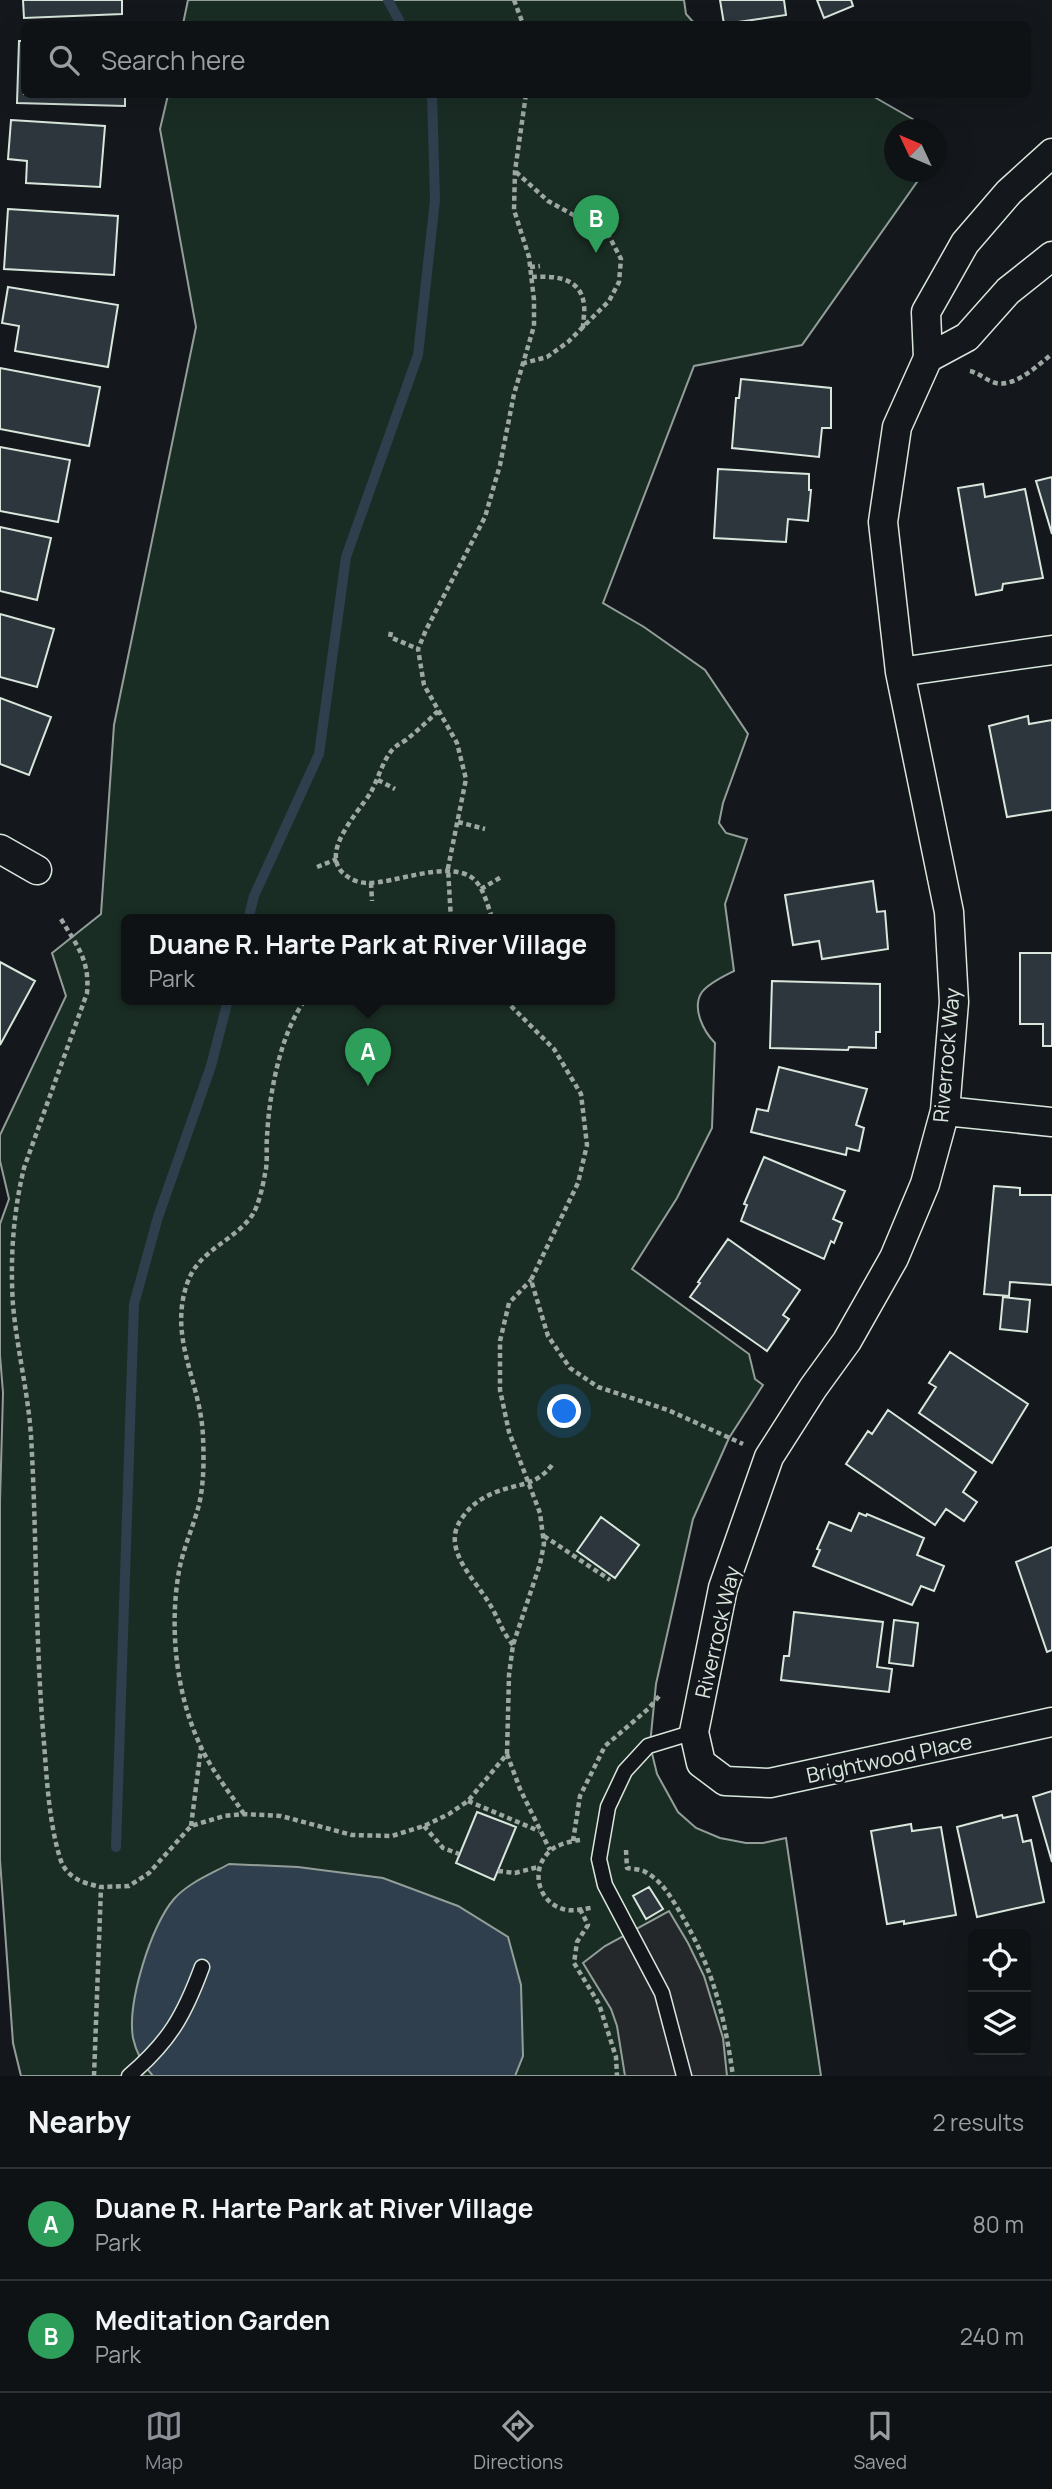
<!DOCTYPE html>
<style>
body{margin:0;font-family:Manrope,sans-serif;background:#1d2022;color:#f1f3f6}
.controls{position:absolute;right:21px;bottom:21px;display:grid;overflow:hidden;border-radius:10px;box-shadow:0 7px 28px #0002}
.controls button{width:63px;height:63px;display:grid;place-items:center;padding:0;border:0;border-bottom:2px solid #2f3234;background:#0f1215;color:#f1f3f6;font:35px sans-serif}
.compass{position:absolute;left:884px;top:119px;width:63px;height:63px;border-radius:50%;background:#0f1215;box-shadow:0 7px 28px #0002;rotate:314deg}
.you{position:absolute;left:565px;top:1412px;width:24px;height:24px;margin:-18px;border:5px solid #fff;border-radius:50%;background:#1a73e8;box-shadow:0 0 0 10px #1a73e833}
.badge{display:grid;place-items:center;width:46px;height:46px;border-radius:50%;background:#8c9099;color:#fff;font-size:23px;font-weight:700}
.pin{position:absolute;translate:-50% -58px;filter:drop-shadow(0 2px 4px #0008)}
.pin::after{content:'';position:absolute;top:37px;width:24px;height:21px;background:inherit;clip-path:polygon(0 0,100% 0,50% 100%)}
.popup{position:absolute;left:121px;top:914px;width:494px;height:91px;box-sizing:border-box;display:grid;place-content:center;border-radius:10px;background:#0f1215;filter:drop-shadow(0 2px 5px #0005);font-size:23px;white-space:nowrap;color:#9b9ea0}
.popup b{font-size:26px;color:#f1f3f6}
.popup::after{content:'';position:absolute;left:50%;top:100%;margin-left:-14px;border:14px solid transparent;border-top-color:#0f1215}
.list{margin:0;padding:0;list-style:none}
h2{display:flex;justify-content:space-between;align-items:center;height:91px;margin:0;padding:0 28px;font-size:30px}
h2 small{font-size:23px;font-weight:400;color:#9b9ea0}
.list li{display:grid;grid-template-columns:46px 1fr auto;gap:21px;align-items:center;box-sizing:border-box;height:112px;padding:0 28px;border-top:2px solid #2f3234}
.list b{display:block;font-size:26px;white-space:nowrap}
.list p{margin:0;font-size:23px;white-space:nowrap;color:#9b9ea0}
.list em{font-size:23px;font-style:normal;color:#9b9ea0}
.icon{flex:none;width:38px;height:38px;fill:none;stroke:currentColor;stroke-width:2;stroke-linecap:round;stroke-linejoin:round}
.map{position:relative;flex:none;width:1052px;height:2076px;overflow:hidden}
.search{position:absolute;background:#0f1215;box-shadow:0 7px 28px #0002;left:21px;right:21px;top:21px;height:77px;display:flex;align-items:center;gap:18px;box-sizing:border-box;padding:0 24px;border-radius:10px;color:#9b9ea0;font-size:26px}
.sheet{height:315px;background:#0f1215}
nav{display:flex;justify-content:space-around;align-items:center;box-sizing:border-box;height:98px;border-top:2px solid #2f3234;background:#0f1215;font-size:19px;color:#9b9ea0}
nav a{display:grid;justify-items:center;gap:4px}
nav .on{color:#8c9099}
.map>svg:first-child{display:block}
.green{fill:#1a2d24;stroke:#939e99;stroke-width:2;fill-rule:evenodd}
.parking{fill:#24282b;stroke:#939e99;stroke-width:2}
.water{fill:#2f3f4d;stroke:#939e99;stroke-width:2}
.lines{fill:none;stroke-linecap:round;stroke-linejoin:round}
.stream{stroke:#2f3f4d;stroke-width:10}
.building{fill:#2c363c;stroke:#d8e6dc;stroke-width:2}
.lane-casing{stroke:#d8e6dc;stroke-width:17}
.street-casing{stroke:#d8e6dc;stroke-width:31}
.path{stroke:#9da8a2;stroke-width:4.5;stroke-dasharray:5 3.5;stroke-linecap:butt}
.lane{stroke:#14181c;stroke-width:14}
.street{stroke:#14181c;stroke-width:28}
.labels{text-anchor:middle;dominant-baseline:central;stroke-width:5;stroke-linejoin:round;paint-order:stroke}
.street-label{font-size:21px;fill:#d8e6dc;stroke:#14181c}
</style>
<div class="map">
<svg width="1052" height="2076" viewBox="0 0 1052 2076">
<rect width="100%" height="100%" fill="#14181c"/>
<path class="green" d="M188,0h496l2,14 9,10h-512z
M869,94l61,35 -36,1v42h30l-122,173 -108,21 -91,237 41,24 61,43 43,64 -25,69 -4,20 7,10 21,6 -22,65 9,67c-10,5 -25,12 -32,21 -11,16 2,40 13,51l-3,85 -35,70 -45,71 117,85 6,25 8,6 -34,53 -36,81 -37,165 -6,61 7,29 21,38 18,16 24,10 26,5h17l23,-5 35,238h-800l-8,-33 -13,-183v-359l3,-108 -3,-38v-131l9,-25 -9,-38v-26l66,-139 -14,-43 49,-39 13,-189 82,-398 -36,-198 8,-34zM126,920h484v80h-484z"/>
<path class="parking" d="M669,1911l19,32 16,33 19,62 4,38h-102l-8,-50 -6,-17 -28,-46 22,-17z"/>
<path class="water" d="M229,1864l69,3 85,11 75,28 50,31 13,48 2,71 -8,20h-362c-10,-11 -17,-24 -20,-38 -6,-35 18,-113 41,-139 14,-16 37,-25 55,-35z"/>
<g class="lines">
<path class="stream" d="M388,0l13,24
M248,920l6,-24 65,-142 27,-197 72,-202 17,-155 -3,-106
M116,1847l18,-543 24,-87 53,-151 17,-66"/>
</g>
<path class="building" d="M23,0h99v14l-98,4z
M720,0h64l2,15 -62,9z
M817,0h34l2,6 -29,12z
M19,41h5v53h101v12l-108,-3z
M11,120l94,6 -5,61 -74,-4 1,-22 -19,-2z
M8,209l110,7 -4,59 -110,-6z
M8,287l110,18 -10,62 -93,-16 4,-25 -17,-3z
M0,368l100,19 -11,59 -89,-17z
M741,379l90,9v40h-9l-3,29 -87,-9 4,-50h3z
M0,447l70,13 -12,62 -58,-11z
M718,469l91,5v16h2l-3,31 -20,-2 -2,23 -72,-4z
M1052,477v57l-16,-53z
M983,484l2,13 40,-8 18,89 -40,6 -1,6 -26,5 -18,-107z
M0,527l51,11 -14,62 -37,-9z
M0,614l54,15 -17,58 -37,-10z
M0,698l51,19 -22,58 -29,-11z
M1028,716l1,8 23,-4v90l-45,7 -18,-91z
M873,881l4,31 8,-1 3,38 -66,10 -3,-18 -26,4 -8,-50z
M1020,953h32v93h-9v-22h-23z
M0,962l35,19 -35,64z
M772,981l108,3v48h-4v16l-27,-1 -1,3 -78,-2z
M779,1067l88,22 -11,36 8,3 -5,23 -12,-3 -1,7 -95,-23 6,-23 11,2z
M764,1157l81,34 -12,28 9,4 -8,20 -3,-2 -7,18 -83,-38 6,-16 -3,-1z
M994,1186l26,2v7h32v90l-42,-3 -1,14 -25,-2z
M728,1239l72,51 -17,25 6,4 -22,32 -77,-54 10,-14 -2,-1z
M1003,1297l27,3 -3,32 -27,-3z
M950,1352l78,52 -36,59 -73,-50 17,-26 -7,-4z
M888,1410l88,62 -13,20 14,10 -13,19 -18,-12 -11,16 -89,-61 22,-33 4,3z
M859,1513l7,3 1,-2 57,24 -7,17 27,11 -10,25 -13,-5 -9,19 -99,-39 7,-16 -3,-1 12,-27 22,9z
M601,1517l38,28 -24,33 -38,-27z
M1052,1547v103l-5,2 -31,-90z
M794,1612l89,10 -6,45 15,2 -3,23 -108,-12 3,-24h5z
M894,1620l24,3 -5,43 -24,-3z
M1052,1791v71l-19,-65z
M477,1812l39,15 -22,53 -38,-17z
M1002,1815l1,3 14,-3 6,27 8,-2 13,62 -67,15 -20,-90z
M911,1824l1,7 29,-4 15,88 -52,9v-3l-17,3 -16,-93z
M649,1887l14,22 -17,10 -13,-23z"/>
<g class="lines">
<defs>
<path id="lane" d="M129,2076c40,-34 55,-60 73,-109
M684,2076l-22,-83 -57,-108 -6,-26 9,-52 17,-36 23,-25 46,-14"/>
<path id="street" d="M1052,153l-43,39 -44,51 -39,69 2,46 -31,69 -14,95 17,150 49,240 5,90 -9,109 -20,73 -31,74 -47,83 -34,47 -44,69 -46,131 -29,144 7,31 24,18 45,2 282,-61
M928,358l39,-21 41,-46 44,-35
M900,672l152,-22
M0,849l37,21
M945,1111l107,11"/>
</defs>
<use href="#lane" class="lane-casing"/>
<use href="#street" class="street-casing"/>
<path class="path" d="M514,0l9,24
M516,172l32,29 60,33 13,25 -2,23 -10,19 -41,41 -21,15 -23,6
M530,267l10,-1
M532,277c21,-1 49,-1 52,28 1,7 -1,15 -1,23
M970,371c9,2 17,10 26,12 20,4 42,-18 56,-29
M391,632l-1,5 28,12
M438,711c-10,10 -21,20 -32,29 -5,3 -9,5 -13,9 -10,11 -15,30 -22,43 -14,23 -62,70 -15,89 23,9 73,-17 106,-8 21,5 24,30 31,47
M378,780l17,9
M458,822l27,7
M317,867l20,-8
M371,883l1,18
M481,889l22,-13
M61,919c16,27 29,41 26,74l-63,175c-11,45 -14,92 -11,137 4,44 15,87 18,131 6,102 4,205 13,307 3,38 5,79 16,115 6,20 23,25 41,29
M451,920l-3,-52 18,-89 -9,-36 -33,-58 -6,-36 8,-19 59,-113 15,-52 14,-71 20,-68v-26l-5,-43 -15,-47 1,-39 11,-77
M505,1000l49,49 27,45 6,51 -9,38 -47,97 17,56 22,32 28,19 70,23 75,34
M544,1536l66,44
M513,1645c-11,-13 -15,-28 -24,-42 -15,-25 -49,-55 -27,-85 9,-13 19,-20 34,-26 23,-9 40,-6 56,-27
M507,1754l13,35 30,61
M468,1801l71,30
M244,1814c-14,-21 -32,-43 -43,-67 -25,-52 -32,-119 -22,-176 4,-22 14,-44 20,-66 5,-22 5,-46 4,-68 -2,-56 -36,-99 -15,-156 12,-32 47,-40 65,-67 6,-10 10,-29 12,-40 3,-12 1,-25 2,-37 2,-42 13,-103 38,-137
M191,1826l10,-78
M424,1826l19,22 16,6
M580,1840c-9,1 -25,5 -31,12 -19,18 -11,50 14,57 8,3 20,0 28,-1
M573,1841l7,-45 25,-50 43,-37 13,-15
M626,1850l1,18c6,1 15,1 20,5 16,9 25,26 34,41 32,55 43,99 52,162
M498,1871l17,2 23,-6
M580,1909l8,16 -11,17 -3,21 25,41 17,53 1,19
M94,2076l7,-189 28,-1 20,-13 42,-47 33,-10 20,-2 37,2 71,19 40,1 32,-10 25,-12 19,-13 39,-47 2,-79 4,-30 27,-81 4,-20 -4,-31 -31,-81 -9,-42v-49l9,-38 22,-23"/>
<use href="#lane" class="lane"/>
<use href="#street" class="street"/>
</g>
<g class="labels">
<g class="street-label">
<text transform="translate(946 1055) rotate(-85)">Riverrock Way</text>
<text transform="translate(717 1632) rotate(-77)">Riverrock Way</text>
<text transform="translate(889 1758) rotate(-12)">Brightwood Place</text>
</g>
</g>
</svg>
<div class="controls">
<button><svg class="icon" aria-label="locate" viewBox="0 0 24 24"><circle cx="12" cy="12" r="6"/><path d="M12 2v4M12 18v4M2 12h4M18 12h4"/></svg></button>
<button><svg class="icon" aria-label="layers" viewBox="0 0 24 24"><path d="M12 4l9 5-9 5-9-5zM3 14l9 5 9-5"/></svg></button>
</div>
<svg class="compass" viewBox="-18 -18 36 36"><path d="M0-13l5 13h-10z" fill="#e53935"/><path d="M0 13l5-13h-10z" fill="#9b9ea0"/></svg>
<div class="you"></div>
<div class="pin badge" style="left:368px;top:1086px;background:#2e9e5b">A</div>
<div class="popup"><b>Duane R. Harte Park at River Village</b>Park</div>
<div class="pin badge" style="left:596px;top:253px;background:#2e9e5b">B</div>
<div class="search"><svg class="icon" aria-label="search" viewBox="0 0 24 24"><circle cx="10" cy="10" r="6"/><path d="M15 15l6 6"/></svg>Search here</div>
</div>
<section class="sheet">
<h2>Nearby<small>2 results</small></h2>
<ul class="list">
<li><span class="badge" style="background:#2e9e5b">A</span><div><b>Duane R. Harte Park at River Village</b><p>Park</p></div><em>80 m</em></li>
<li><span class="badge" style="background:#2e9e5b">B</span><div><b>Meditation Garden</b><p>Park</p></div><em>240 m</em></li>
</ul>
</section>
<nav>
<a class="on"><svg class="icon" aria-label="map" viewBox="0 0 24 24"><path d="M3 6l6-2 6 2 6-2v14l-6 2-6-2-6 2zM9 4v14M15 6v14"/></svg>Map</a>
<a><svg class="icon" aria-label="directions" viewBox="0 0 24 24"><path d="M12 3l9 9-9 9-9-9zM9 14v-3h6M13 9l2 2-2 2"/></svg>Directions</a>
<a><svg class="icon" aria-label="saved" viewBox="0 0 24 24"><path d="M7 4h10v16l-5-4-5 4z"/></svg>Saved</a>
</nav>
